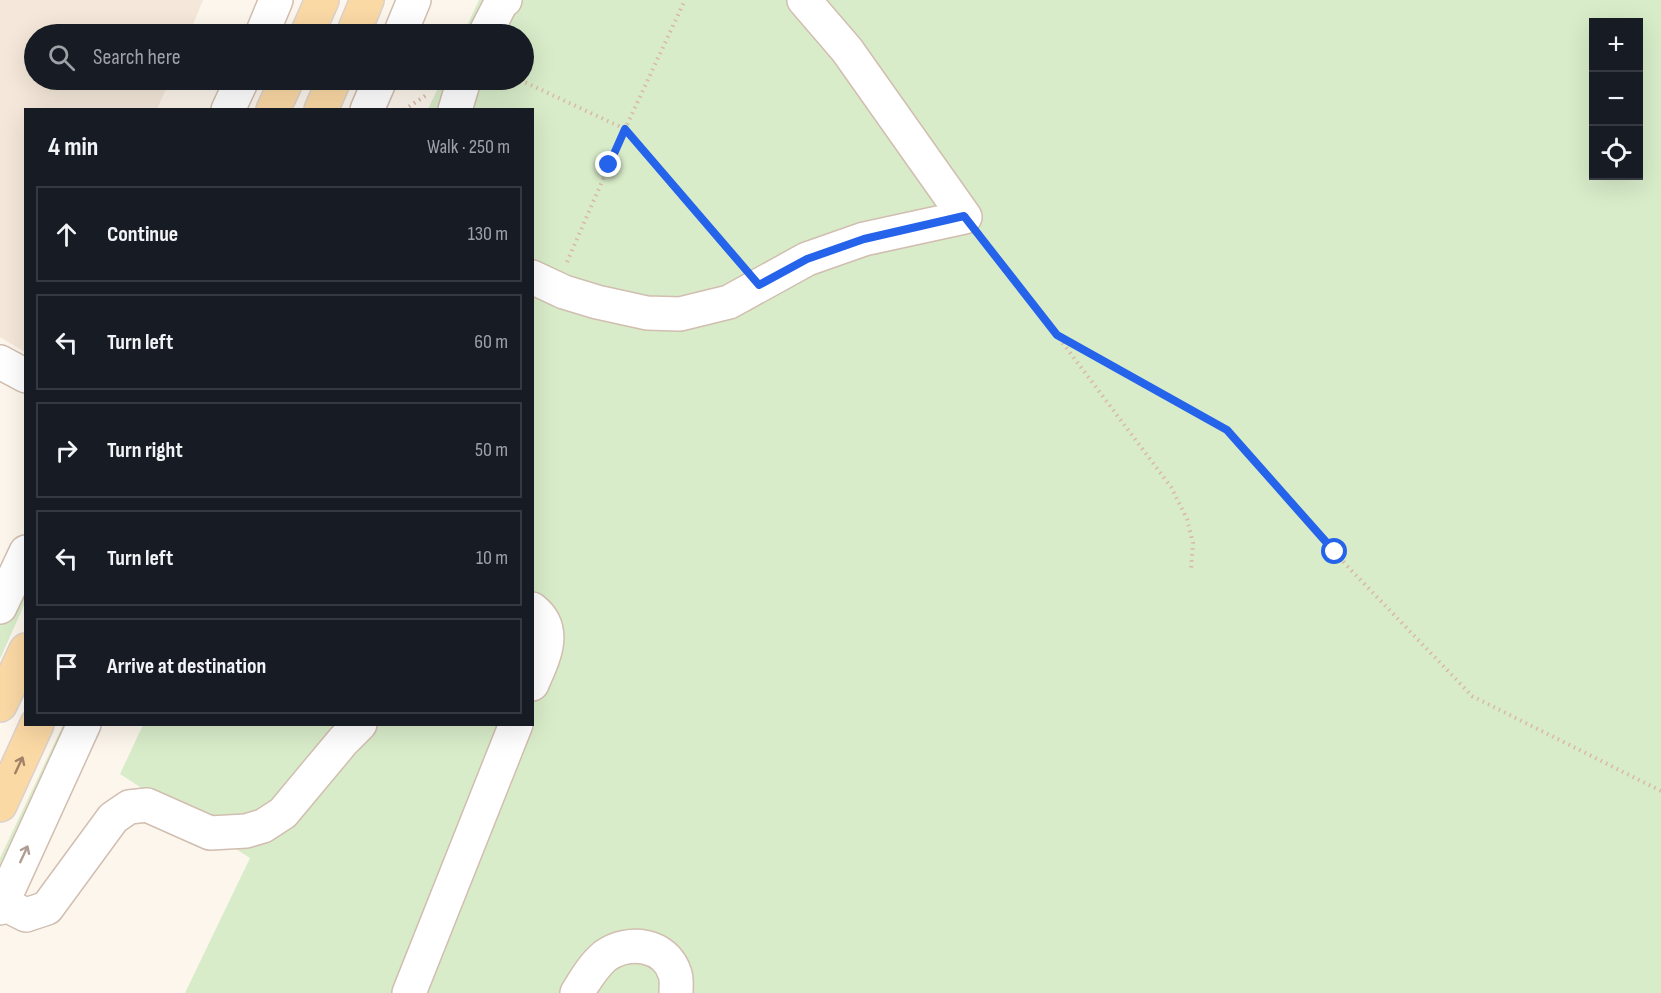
<!DOCTYPE html>
<meta charset="utf-8">
<style>
body{margin:0;font-family:"Sofia Sans Condensed",sans-serif;background:#242831;color:#f1f3f6}
.controls{position:absolute;right:18px;top:18px;display:grid;overflow:hidden;border-radius:0px;box-shadow:0 6px 24px #0002}
.controls button{width:54px;height:54px;display:grid;place-items:center;padding:0;border:0;border-bottom:2px solid #363941;background:#171b24;color:#f1f3f6;font:30px sans-serif}
.stop{position:absolute;width:18px;height:18px;margin:-14px;border:4px solid #2563eb;border-radius:50%;background:#fff}
.stop.end{background:#2563eb;border-color:#fff;box-shadow:0 2px 6px #0008}
.list{margin:0;padding:0;list-style:none}
h2{display:flex;justify-content:space-between;align-items:center;height:78px;margin:0;padding:0 24px;font-size:26px}
h2 small{font-size:20px;font-weight:400;color:#9ea1a6}
.list li{display:grid;grid-template-columns:39px 1fr auto;gap:18px;align-items:center;box-sizing:border-box;height:96px;margin:0 12px 12px;padding:0 12px;border:2px solid #363941;border-radius:0px}
.list b{display:block;font-size:22px;white-space:nowrap}
.list em{font-size:20px;font-style:normal;color:#9ea1a6}
.icon{flex:none;width:33px;height:33px;fill:none;stroke:currentColor;stroke-width:2;stroke-linecap:round;stroke-linejoin:round}
.map{position:relative;flex:none;width:1661px;height:993px;overflow:hidden}
.search{position:absolute;background:#171b24;box-shadow:0 6px 24px #0002;left:24px;top:24px;width:510px;height:66px;display:flex;align-items:center;gap:15px;box-sizing:border-box;padding:0 21px;border-radius:33px;color:#9ea1a6;font-size:22px}
.panel{position:absolute;background:#171b24;box-shadow:0 6px 24px #0002;left:24px;top:108px;width:510px;height:618px;border-radius:0px}
.map>svg:first-child{display:block}
.residential{fill:#f5e8da}
.green{fill:#d8ecc9;fill-rule:evenodd}
.lines{fill:none;stroke-linecap:round;stroke-linejoin:round}
.minor-casing{stroke:#d1beb0;stroke-width:36}
.major-casing{stroke:#dad1cd;stroke-width:36}
.path{stroke:#d9b8a5;stroke-width:4;stroke-dasharray:1.5 4.5;stroke-linecap:butt}
.minor{stroke:#fff;stroke-width:33}
.major{stroke:#fbd9a5;stroke-width:33}
.oneway{stroke:#a18267}
.oneway2{stroke:#af9d94}
.route{stroke:#2563eb;stroke-width:8}
</style>
<div class="map">
<svg width="1661" height="993" viewBox="0 0 1661 993">
<rect width="100%" height="100%" fill="#fdf6ec"/>
<path class="residential" d="M0,0h203l-14,34h-155v46h136l-13,29 -131,1 -1,242 -25,-15z"/>
<path class="green" d="M479,0h1182v993h-1476l65,-135 -130,-84 23,-49 389,-1v-614l-104,-1 14,-29h82v-46h-61zM1594,22h44v154h-44z
M25,571v32l-25,56v-33z
M63,725h15l-78,167v-34z"/>
<g class="lines">
<defs>
<path id="minor" d="M262,34l14,-34
M400,34l14,-34
M485,34l17,-33 3,-1
M228,110l14,-30
M367,110l13,-30
M455,110l9,-30
M532,277l32,15 33,10 50,11 33,1 49,-12 78,-43 57,-20 101,-22 -118,-167 -43,-50
M0,362l26,14
M0,607l26,-55
M532,609c27,21 11,49 0,75
M2,903l24,12 21,-7 66,-90 16,-11 18,-2 63,28 36,-2 17,-5 20,-13 60,-72 17,-17
M0,908l84,-184
M409,993l107,-269
M577,993c8,-13 16,-27 28,-37 24,-17 61,-12 70,18 2,6 1,13 1,19"/>
<path id="major" d="M307,34l15,-34
M353,34l14,-34
M273,110l14,-30
M321,110l13,-30
M0,705l26,-55
M0,805l37,-81"/>
</defs>
<use href="#minor" class="minor-casing"/>
<use href="#major" class="major-casing"/>
<path class="path" d="M520,80l105,49 115,134
M404,110l24,-16
M982,239l75,96 169,95 125,140 121,126 189,95
M567,262l58,-133 60,-129
M1059,338l112,149 16,32 6,24 -2,27"/>
<use href="#minor" class="minor"/>
<use href="#major" class="major"/>
</g>
<defs><path id="oneway-shaft" d="M-6 0H5M1.5-3L5.5 0L1.5 3" fill="none" stroke-width="1.6" stroke-linecap="round" stroke-linejoin="round" transform="scale(1.5)"/></defs>
<use class="oneway" href="#oneway-shaft" transform="translate(19 765) rotate(-65)"/>
<use class="oneway2" href="#oneway-shaft" transform="translate(24 854) rotate(-65)"/>
<g class="lines">
<path class="route" d="M609,165l16,-36 134,156 48,-26 57,-20 100,-23 93,119 170,95 108,122"/>
</g>
</svg>
<div class="controls">
<button>+</button>
<button>−</button>
<button><svg class="icon" aria-label="locate" viewBox="0 0 24 24"><circle cx="12" cy="12" r="6"/><path d="M12 2v4M12 18v4M2 12h4M18 12h4"/></svg></button>
</div>
<div class="stop" style="left:1335px;top:552px"></div>
<div class="stop end" style="left:609px;top:165px"></div>
<div class="search"><svg class="icon" aria-label="search" viewBox="0 0 24 24"><circle cx="10" cy="10" r="6"/><path d="M15 15l6 6"/></svg>Search here</div>
<section class="panel">
<h2>4 min<small>Walk · 250 m</small></h2>
<ul class="list">
<li><svg class="icon" aria-label="ahead" viewBox="0 0 24 24"><path d="M12 20V5M6 11l6-6 6 6"/></svg><div><b>Continue</b></div><em>130 m</em></li>
<li><svg class="icon" aria-label="left" viewBox="0 0 24 24"><path d="M17 20v-9H6M10 6l-5 5 5 5"/></svg><div><b>Turn left</b></div><em>60 m</em></li>
<li><svg class="icon" aria-label="right" viewBox="0 0 24 24"><path d="M7 20v-9h11M14 6l5 5-5 5"/></svg><div><b>Turn right</b></div><em>50 m</em></li>
<li><svg class="icon" aria-label="left" viewBox="0 0 24 24"><path d="M17 20v-9H6M10 6l-5 5 5 5"/></svg><div><b>Turn left</b></div><em>10 m</em></li>
<li><svg class="icon" aria-label="arrive" viewBox="0 0 24 24"><path d="M6 21V4h12l-3 4 3 4H6"/></svg><div><b>Arrive at destination</b></div></li>
</ul>
</section>
</div>
